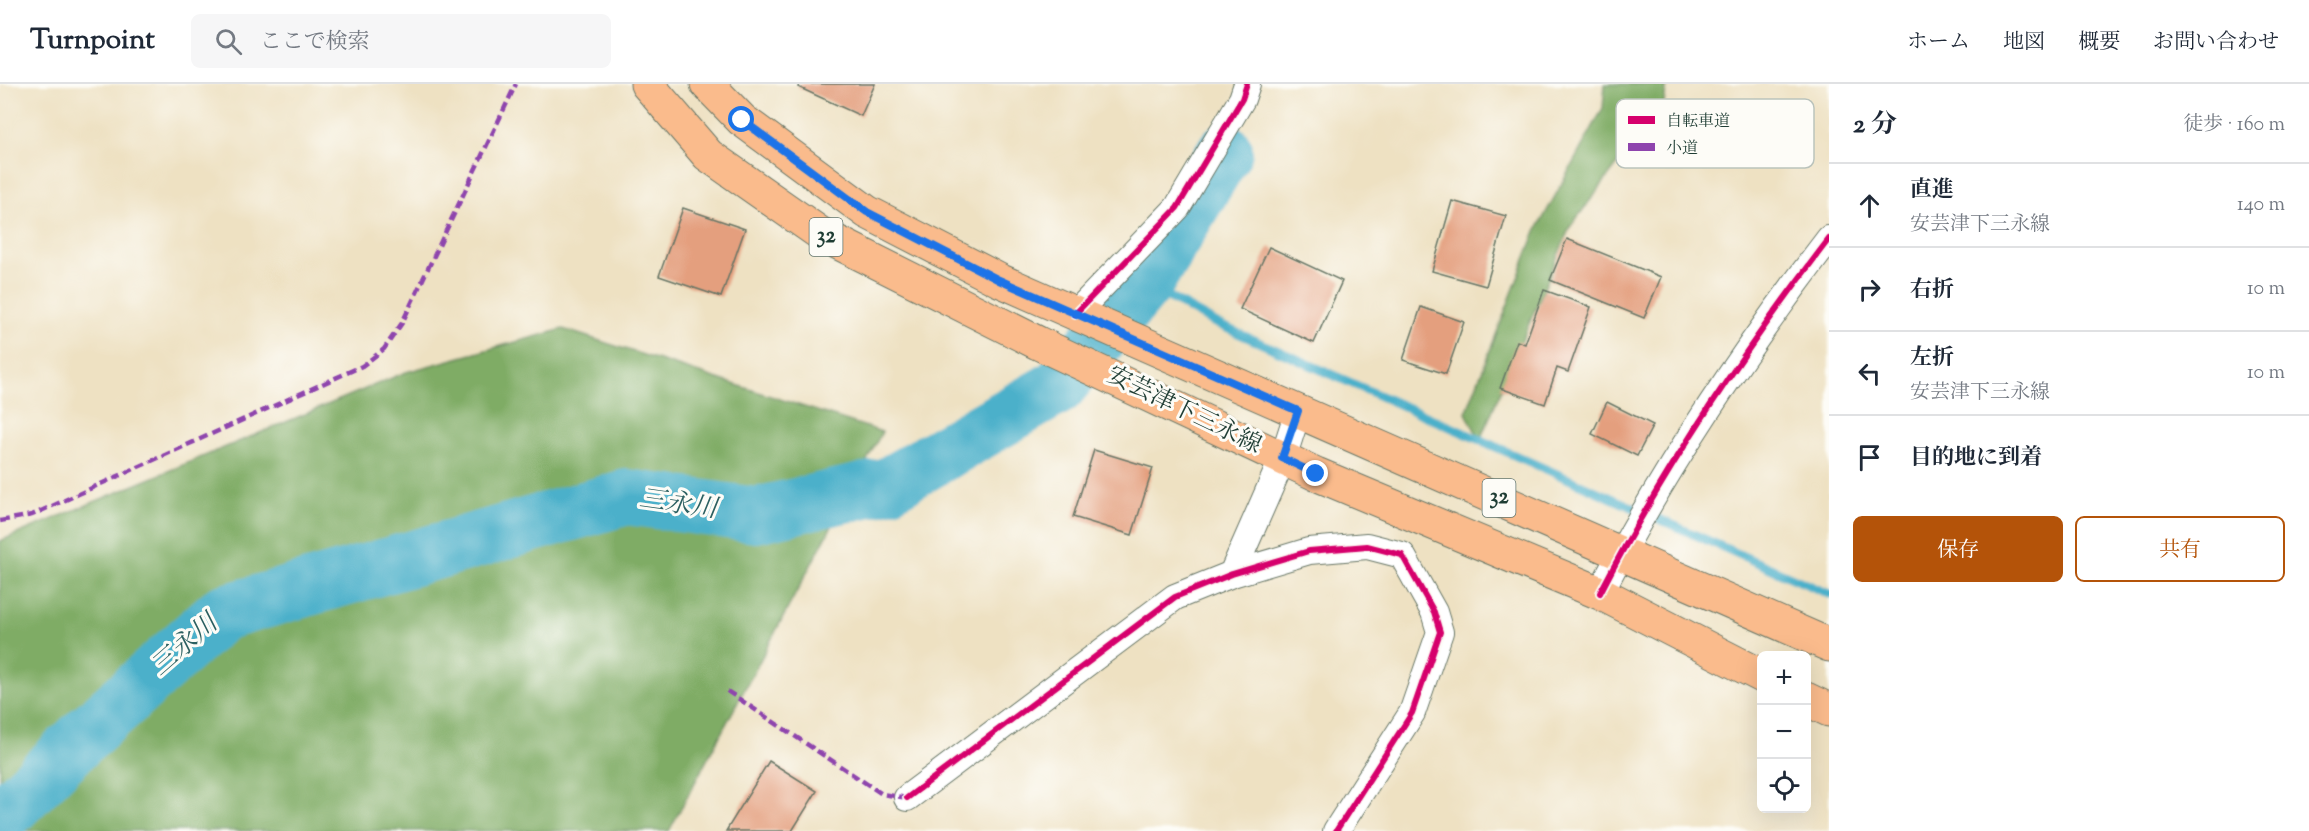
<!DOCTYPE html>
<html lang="ja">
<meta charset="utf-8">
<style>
body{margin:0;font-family:"Sorts Mill Goudy","Noto Serif JP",serif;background:#f6f6f7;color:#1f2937}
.controls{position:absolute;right:18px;bottom:18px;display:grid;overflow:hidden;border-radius:9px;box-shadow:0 6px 24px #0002}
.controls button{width:54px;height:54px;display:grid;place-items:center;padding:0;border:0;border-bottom:2px solid #e0e1e3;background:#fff;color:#1f2937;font:30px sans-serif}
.stop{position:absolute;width:18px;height:18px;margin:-14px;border:4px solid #1a73e8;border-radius:50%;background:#fff}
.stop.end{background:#1a73e8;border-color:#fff;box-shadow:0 2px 6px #0008}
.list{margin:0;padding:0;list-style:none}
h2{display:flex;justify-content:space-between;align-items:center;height:78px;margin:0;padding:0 24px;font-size:26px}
h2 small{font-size:20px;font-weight:400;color:#747a83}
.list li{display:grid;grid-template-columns:39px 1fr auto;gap:18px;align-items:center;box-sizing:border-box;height:84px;padding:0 24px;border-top:2px solid #e0e1e3}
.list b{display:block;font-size:22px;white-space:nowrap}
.list p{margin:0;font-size:20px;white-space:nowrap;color:#747a83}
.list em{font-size:20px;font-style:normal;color:#747a83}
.actions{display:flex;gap:12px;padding:18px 24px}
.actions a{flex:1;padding:14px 0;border:2px solid #b45309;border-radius:9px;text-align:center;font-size:21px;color:#b45309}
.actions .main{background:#b45309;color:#fff}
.icon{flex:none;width:33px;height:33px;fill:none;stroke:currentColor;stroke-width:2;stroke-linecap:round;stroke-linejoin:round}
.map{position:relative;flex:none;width:1829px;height:747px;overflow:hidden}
header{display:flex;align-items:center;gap:36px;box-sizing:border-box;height:84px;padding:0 30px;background:#fff;border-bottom:2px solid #e0e1e3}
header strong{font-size:28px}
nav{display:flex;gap:33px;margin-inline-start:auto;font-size:21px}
.search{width:420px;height:54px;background:#f6f6f7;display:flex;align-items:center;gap:15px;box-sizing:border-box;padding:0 21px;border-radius:9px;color:#747a83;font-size:22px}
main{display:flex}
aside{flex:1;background:#fff}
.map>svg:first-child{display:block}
.forest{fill:#7fac65;stroke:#4f744c;stroke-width:1.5}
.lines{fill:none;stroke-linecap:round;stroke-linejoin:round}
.stream{stroke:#4bb0ca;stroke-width:9}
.river{stroke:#4bb0ca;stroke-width:56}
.building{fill:#e49f7e}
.minor-casing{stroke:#677666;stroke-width:28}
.primary-casing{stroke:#677666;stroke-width:35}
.minor{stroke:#fff;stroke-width:26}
.primary{stroke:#fabb8c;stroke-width:33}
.quiet{stroke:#8e44ad;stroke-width:4.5;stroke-dasharray:9 4.5;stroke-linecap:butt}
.cycleway-casing{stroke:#fdfcf7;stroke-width:10}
.cycleway{stroke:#d6006c;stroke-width:6}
.route{stroke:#1a73e8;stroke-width:8}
.labels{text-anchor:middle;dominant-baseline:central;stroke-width:6;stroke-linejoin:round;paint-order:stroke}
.shield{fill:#fdfcf7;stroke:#62766e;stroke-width:1.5}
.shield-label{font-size:22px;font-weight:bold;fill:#1f3d34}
.street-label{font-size:24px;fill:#1f3d34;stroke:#fdfcf7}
.water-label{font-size:26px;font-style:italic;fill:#2c6061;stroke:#fdfcf7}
.key{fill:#fdfcf7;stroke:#bac3bc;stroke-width:1.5}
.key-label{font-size:16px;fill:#1f3d34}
</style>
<header>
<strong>Turnpoint</strong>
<div class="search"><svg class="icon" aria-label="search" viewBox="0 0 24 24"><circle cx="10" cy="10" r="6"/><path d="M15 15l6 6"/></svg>ここで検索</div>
<nav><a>ホーム</a><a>地図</a><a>概要</a><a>お問い合わせ</a></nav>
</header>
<main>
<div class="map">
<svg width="1829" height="747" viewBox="0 0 1829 747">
<rect width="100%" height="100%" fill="#fdfcf7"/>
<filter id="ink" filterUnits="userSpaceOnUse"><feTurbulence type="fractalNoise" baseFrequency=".0167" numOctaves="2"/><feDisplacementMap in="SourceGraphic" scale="12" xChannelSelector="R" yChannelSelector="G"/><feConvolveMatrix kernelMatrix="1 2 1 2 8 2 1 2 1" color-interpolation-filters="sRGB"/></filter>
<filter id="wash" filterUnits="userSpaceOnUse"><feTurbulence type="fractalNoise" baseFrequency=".008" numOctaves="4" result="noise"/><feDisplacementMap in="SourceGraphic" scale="24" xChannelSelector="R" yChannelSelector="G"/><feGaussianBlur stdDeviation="1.35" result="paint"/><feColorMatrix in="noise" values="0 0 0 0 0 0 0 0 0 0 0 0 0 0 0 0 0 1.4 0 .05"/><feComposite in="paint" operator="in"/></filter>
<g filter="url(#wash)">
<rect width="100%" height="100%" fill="#eee1c2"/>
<path class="forest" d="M1605,0h62l-3,19 -94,124 -90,213 -14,-27 70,-182 67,-123z
M563,245l319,103 -213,399h-669v-290l406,-169z"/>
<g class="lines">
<path class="stream" d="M1145,200l70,39 614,271"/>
<path class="river" d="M0,734l83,-81 139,-124 405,-116 129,18 132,-30 170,-98 87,-103 80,-133"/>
</g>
<g id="blocks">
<path class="building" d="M799,0h76l-14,32 -63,-29z
M1452,117l54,15 -20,70 -54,-15z
M683,124l62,21 -24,68 -62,-21z
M1567,155l94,38 -17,41 -94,-38z
M1269,163l73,34 -28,62 -74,-34z
M1544,206l47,17 -23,65 -11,-4 -12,36 -45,-16 17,-47 8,3z
M1421,223l43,15 -18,52 -43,-14z
M1607,318l46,23 -16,31 -45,-22z
M1094,366l59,18 -21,67 -59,-18z
M769,677l48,30 -25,40h-66z"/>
</g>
</g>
<g filter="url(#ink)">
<use href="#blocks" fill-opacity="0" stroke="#677666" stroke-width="1.5"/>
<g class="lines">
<defs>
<path id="minor" d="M1075,230l102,-106 65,-109 5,-15
M1232,490l51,-116 15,-47
M1600,509c64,-124 144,-243 229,-354
M907,714l268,-201 57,-23 77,-23 58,-5 35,9 32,57 6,20 -28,81 -76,118"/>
<path id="primary" d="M647,0l61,71 113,79 217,109 278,131 284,119 162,83
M707,0l35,36 125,92 132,68 830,365
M1806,615l23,11"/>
</defs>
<use href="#minor" class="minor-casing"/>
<use href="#primary" class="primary-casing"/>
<use href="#minor" class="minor"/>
<use href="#primary" class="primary"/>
<path class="quiet" d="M0,437l32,-6 330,-149 22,-17 18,-26 114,-239
M727,607l155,103 25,4"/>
<defs>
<path id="cycleway" d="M1075,230l102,-106 65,-109 5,-15
M1600,509c64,-124 144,-243 229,-354
M907,714l268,-201 57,-23 77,-23 58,-5 35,9 32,57 6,20 -28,81 -76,118"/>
</defs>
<use href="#cycleway" class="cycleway-casing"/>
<use href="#cycleway" class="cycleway"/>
</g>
</g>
<g class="lines" filter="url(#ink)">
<path class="route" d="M742,36l125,92 132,68 299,131 -16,47 34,16"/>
</g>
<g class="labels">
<g class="shield">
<rect x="809.5" y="134" width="33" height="38" rx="4.5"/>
<rect x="1482.5" y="395" width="33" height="38" rx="4.5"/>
</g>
<g class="shield-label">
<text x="826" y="153">32</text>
<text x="1499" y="414">32</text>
</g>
<g class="street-label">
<text transform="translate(1184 327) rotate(26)">安芸津下三永線</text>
</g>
<g class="water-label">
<text transform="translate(678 421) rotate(8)">三永川</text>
<text transform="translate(185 562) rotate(-41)">三永川</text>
</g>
</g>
<rect x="1616" y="15" width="198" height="69" rx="9" class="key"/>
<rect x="1628" y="32" width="27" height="8" fill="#d6006c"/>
<rect x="1628" y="59" width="27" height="8" fill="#8e44ad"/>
<g class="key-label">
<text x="1666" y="42">自転車道</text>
<text x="1666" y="69">小道</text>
</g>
</svg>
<div class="controls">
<button>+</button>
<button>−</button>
<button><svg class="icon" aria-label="locate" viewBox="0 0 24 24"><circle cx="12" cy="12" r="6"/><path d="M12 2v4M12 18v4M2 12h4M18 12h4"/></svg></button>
</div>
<div class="stop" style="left:742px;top:36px"></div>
<div class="stop end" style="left:1316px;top:390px"></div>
</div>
<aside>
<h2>2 分<small>徒歩 · 160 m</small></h2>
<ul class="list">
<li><svg class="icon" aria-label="ahead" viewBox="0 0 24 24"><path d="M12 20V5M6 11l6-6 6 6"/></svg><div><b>直進</b><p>安芸津下三永線</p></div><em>140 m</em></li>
<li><svg class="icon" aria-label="right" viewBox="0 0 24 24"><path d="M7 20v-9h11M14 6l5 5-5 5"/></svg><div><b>右折</b></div><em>10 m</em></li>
<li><svg class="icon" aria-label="left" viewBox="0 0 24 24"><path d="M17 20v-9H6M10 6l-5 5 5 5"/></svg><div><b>左折</b><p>安芸津下三永線</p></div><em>10 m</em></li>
<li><svg class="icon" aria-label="arrive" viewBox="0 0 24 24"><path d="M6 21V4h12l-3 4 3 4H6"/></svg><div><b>目的地に到着</b></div></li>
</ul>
<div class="actions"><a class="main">保存</a><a>共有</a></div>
</aside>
</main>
